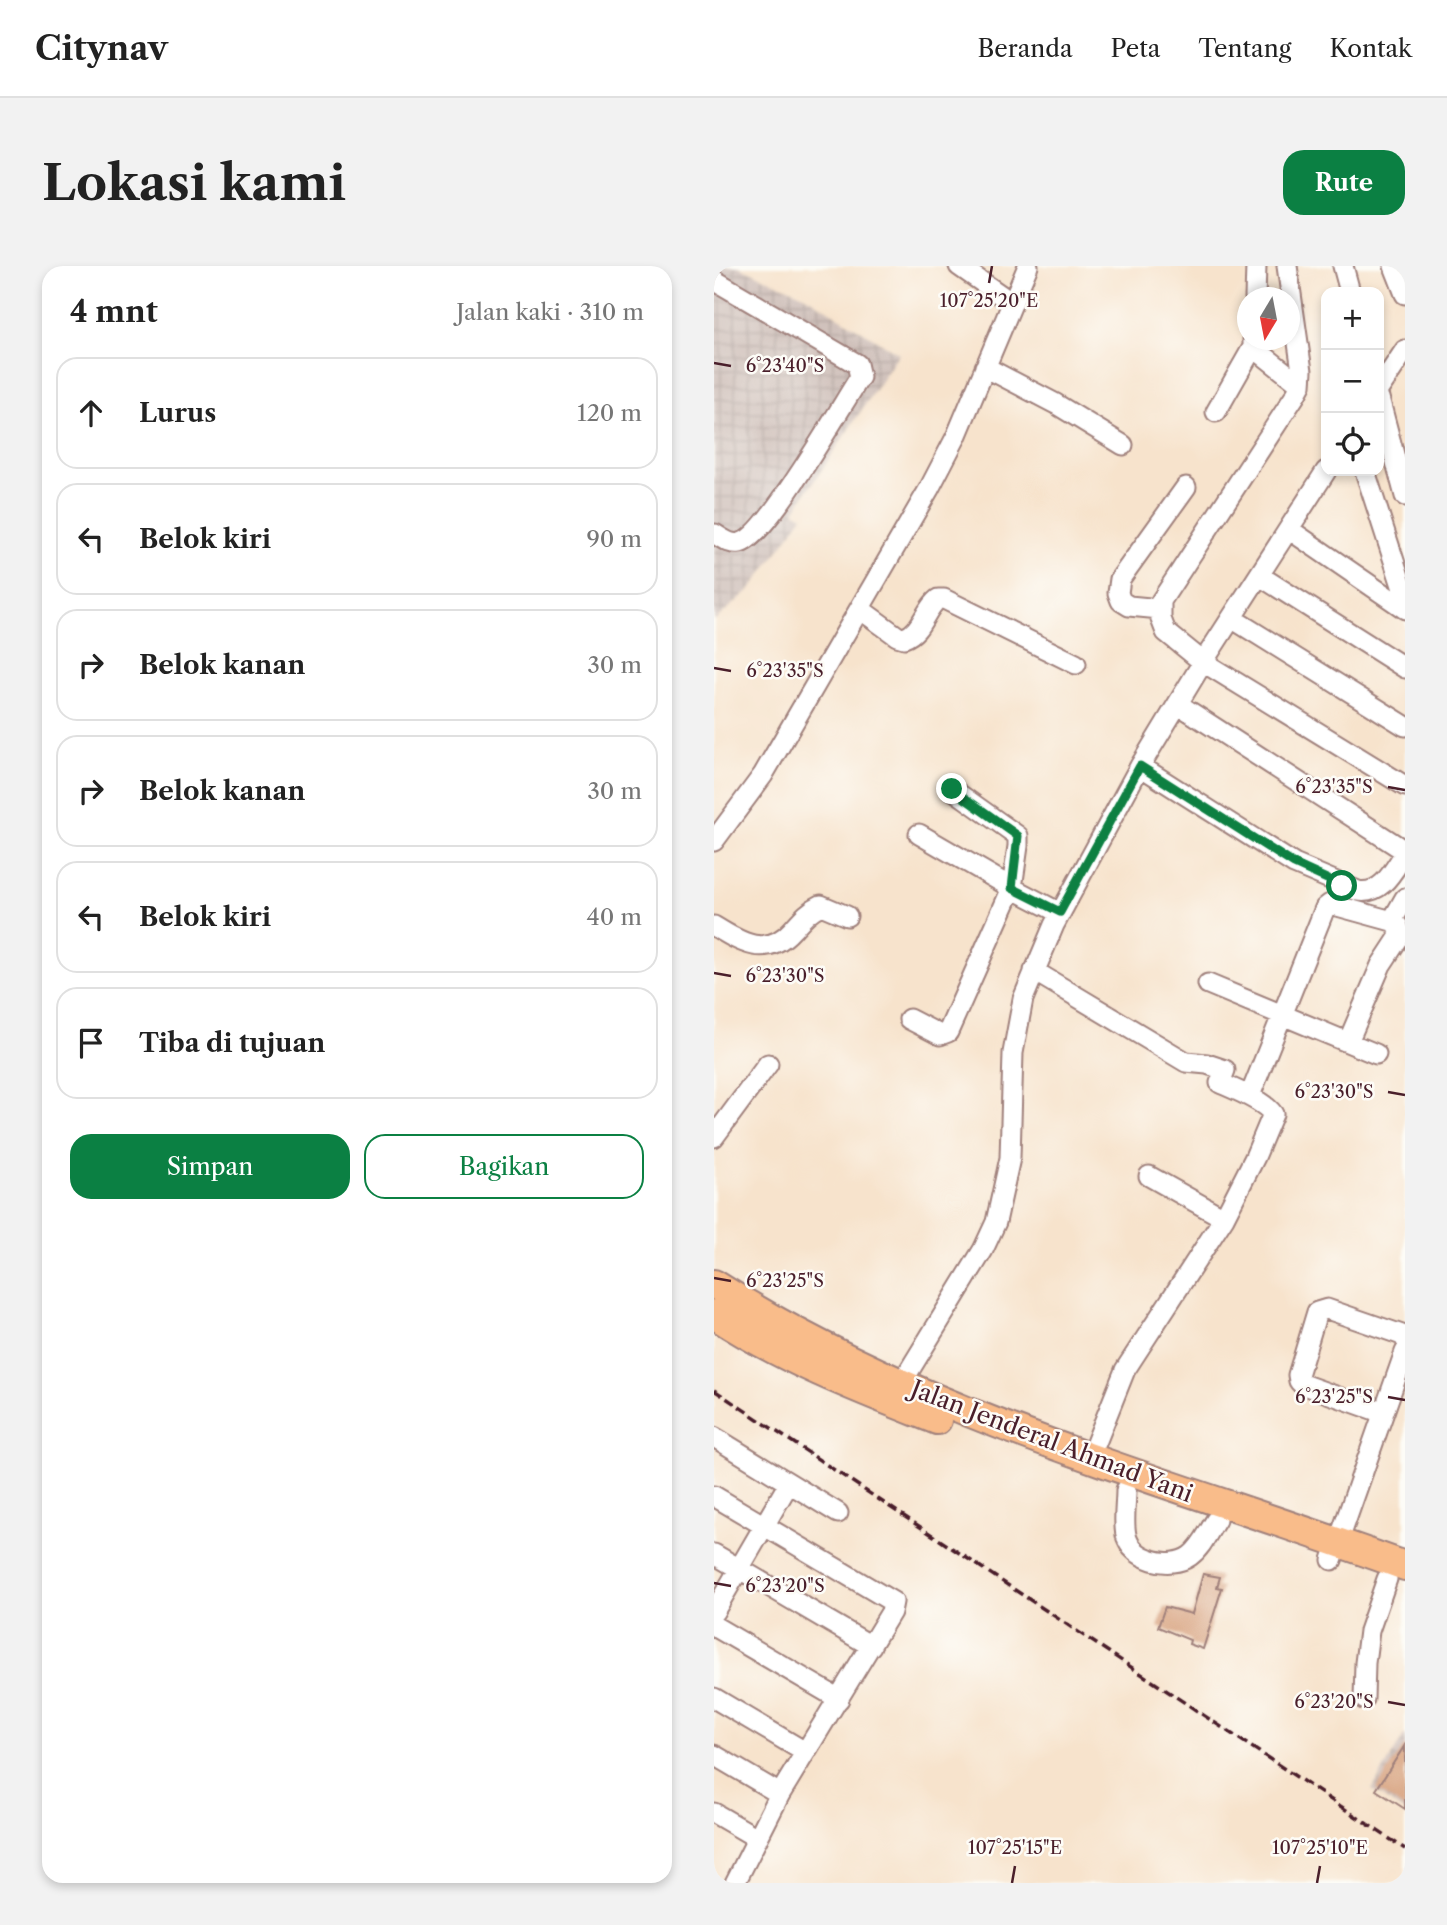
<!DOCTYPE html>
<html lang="id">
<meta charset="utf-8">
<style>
body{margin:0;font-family:"Libre Caslon Text",serif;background:#f2f2f2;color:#222}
.controls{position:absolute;right:21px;top:21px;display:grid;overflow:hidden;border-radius:14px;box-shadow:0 4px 10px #0003}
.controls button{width:63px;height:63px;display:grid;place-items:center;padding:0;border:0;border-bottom:2px solid #e0e0e0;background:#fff;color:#222;font:35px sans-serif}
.compass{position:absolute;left:523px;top:21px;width:63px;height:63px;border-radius:50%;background:#fff;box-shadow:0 4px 10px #0003;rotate:190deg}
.stop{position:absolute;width:21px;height:21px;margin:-16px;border:5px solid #0b8043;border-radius:50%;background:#fff}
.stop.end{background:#0b8043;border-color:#fff;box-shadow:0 2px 7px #0008}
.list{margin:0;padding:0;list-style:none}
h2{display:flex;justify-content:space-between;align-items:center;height:91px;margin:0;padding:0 28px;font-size:30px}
h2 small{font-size:23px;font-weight:400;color:#767676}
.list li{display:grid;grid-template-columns:46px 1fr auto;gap:21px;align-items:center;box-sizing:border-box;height:112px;margin:0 14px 14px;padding:0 14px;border:2px solid #e0e0e0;border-radius:21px}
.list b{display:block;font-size:26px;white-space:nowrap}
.list em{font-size:23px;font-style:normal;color:#767676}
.actions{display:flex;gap:14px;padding:21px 28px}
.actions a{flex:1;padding:16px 0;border:2px solid #0b8043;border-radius:21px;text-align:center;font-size:24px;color:#0b8043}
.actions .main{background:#0b8043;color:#fff}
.icon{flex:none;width:38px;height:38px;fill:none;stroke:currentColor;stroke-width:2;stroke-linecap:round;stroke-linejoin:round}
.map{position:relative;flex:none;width:691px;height:1617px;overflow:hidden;border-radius:21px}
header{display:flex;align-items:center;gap:42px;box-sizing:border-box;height:98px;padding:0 35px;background:#fff;border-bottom:2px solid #e0e0e0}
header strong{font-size:33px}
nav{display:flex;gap:38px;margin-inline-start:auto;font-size:24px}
.intro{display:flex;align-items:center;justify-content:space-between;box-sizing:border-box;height:168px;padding:0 42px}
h1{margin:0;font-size:49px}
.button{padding:18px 32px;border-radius:21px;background:#0b8043;color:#fff;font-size:24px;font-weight:700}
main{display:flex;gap:42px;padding:0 42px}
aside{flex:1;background:#fff;border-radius:21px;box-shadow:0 4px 10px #0003}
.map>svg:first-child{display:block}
.industrial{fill:url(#industrial-grid)}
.building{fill:#d7a07d}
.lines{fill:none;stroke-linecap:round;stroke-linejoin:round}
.minor-casing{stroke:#a0817c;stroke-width:23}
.highway-casing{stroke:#a0817c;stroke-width:32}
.minor{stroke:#fff;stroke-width:19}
.highway{stroke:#f9bc8a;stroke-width:28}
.rail{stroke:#4a1f2b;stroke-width:3.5;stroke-dasharray:10 5;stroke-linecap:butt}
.route{stroke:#0b8043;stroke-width:9}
.ticks{fill:none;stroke:#4a1f2b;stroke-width:2.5}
.labels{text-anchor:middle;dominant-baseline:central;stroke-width:5;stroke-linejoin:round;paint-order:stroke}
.street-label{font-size:24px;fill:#4a1f2b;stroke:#fdfcf7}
.ticks-label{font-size:18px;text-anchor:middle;fill:#4a1f2b;stroke:#fdfcf7;stroke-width:5;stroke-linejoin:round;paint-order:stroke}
</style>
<header>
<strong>Citynav</strong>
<nav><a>Beranda</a><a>Peta</a><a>Tentang</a><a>Kontak</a></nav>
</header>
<div class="intro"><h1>Lokasi kami</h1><a class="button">Rute</a></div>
<main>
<aside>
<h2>4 mnt<small>Jalan kaki · 310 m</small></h2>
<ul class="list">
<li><svg class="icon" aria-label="ahead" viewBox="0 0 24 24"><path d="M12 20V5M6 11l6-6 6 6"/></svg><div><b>Lurus</b></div><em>120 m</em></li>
<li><svg class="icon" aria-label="left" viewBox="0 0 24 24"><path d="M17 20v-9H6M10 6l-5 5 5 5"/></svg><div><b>Belok kiri</b></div><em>90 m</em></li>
<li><svg class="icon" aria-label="right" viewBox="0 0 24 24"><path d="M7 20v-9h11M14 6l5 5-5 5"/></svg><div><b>Belok kanan</b></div><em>30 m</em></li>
<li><svg class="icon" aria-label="right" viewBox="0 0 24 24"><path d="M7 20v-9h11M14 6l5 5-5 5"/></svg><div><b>Belok kanan</b></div><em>30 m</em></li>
<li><svg class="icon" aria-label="left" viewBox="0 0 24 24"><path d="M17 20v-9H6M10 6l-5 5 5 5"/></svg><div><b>Belok kiri</b></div><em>40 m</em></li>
<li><svg class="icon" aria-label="arrive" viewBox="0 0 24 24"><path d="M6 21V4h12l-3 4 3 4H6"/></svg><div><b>Tiba di tujuan</b></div></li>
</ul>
<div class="actions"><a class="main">Simpan</a><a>Bagikan</a></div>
</aside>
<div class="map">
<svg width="691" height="1617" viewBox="0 0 691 1617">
<defs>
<pattern id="industrial-grid" width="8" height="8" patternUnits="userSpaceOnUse" patternTransform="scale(1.75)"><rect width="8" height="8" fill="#cfc0ba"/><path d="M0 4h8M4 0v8" fill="none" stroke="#b3a5a0"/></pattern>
</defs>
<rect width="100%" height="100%" fill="#fdfcf7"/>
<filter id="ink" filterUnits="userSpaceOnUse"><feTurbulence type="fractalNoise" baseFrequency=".0143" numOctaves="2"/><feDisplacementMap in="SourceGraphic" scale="14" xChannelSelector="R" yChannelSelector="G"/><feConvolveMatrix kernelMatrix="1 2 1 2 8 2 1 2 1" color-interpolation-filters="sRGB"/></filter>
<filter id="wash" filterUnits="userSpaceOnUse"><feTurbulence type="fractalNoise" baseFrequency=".00686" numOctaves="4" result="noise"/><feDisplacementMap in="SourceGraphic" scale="28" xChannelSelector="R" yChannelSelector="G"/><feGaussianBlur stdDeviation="1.57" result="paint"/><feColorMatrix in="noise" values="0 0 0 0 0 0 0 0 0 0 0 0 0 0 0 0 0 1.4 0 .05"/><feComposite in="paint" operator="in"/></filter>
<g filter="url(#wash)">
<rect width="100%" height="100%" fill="#f7e3cc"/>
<path class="industrial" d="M0,0h24l66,29 95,59 -105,157 9,5 -51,72 -38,33z
M691,1468v78l-33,-22z"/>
<g id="blocks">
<path class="building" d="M489,1308l17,3 -3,10 5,1 -19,61 -14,-5 1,-4 -32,-13 7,-20 27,7z
M691,1479v64l-29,-19z"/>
</g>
</g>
<g filter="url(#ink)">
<use href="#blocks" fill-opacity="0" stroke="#a0817c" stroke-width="2"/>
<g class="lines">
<defs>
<path id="minor" d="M245,0l53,37
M573,0l15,105 -1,14 -6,11 -134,205v18l5,13 37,30 202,124
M629,0l7,26
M680,0l11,28
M0,14l143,84 3,13c-19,29 -93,160 -120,166 -10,2 -17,-4 -25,-9
M541,32l1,-32
M539,81l48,38
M271,101l71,37 67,41
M665,123l26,-39
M665,132l26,98
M502,146l37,-65v-7
M651,205l40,124
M576,264l115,79
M546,310l145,92
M146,343l37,27 7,2c18,-6 20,-28 34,-39h6l132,65
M446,343l-31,-3 -8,-5 -3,-8 2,-14 66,-92
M519,353l172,107
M464,438l227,147
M426,500l154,98 64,27c24,4 35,-20 47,-38
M205,568l93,54 48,25
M0,575l49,-66 166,-286 27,-52 72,-171
M0,660c26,16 52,33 78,4 9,-10 16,-19 29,-25l26,11
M320,705l152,91 21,2 18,6 -5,13c16,7 44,18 53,31l-18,43 -31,61 -99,152 -35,88
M494,718l168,70
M195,753l31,16 8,-3 64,-144 6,-42v-10l-66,-47
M634,776l33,-77 19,-29 -2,-10 -6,-5 13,-23
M537,831v-4l74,-185 5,-4 62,17
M0,871l54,-73
M435,910l75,42
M187,1118l82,-134 13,-28 14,-64 3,-105 10,-54 31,-74 86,-159 63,-104 123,-191
M669,1147l-81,-29 -3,-3 -1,-6 19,-63 10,-3 75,26 3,4
M0,1171l124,76
M412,1224c0,14 -3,31 0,45 5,25 44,35 64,21 12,-9 18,-24 26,-36
M0,1230l179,106 -2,10 -111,182 -45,89
M0,1288l157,92
M618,1294l73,-208
M0,1346l75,-129
M0,1360l125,73
M0,1432l91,54
M650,1433l1,-36 4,-32 18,-52
M0,1489l66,39
M0,1547l43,25"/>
<path id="highway" d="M0,1018c212,135 457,197 691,282
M0,1048c69,46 147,76 223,106"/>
</defs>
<use href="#minor" class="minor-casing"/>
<use href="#highway" class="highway-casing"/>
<use href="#minor" class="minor"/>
<use href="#highway" class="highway"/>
<path class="rail" d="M0,1124l691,459"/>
</g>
</g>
<g class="lines" filter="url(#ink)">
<path class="route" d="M238,523l66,47 -6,52 48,24 80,-146 154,98 48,22"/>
</g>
<path class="ticks" d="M275,17l3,-17M0,97l17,3M0,402l17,3M674,521l17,3M0,707l17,3M674,826l17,3M0,1012l17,3M674,1131l17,3M0,1317l17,3M674,1436l17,3M298,1617l3,-17M603,1617l3,-17"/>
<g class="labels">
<g class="street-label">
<text transform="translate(338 1175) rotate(21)">Jalan Jenderal Ahmad Yani</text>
</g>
</g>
<g class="ticks-label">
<text x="275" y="41">107°25'20"E</text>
<text x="71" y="106">6°23'40"S</text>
<text x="71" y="411">6°23'35"S</text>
<text x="620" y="527">6°23'35"S</text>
<text x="71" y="716">6°23'30"S</text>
<text x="620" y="832">6°23'30"S</text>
<text x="71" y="1021">6°23'25"S</text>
<text x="620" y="1137">6°23'25"S</text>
<text x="71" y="1326">6°23'20"S</text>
<text x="620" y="1442">6°23'20"S</text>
<text x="301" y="1588">107°25'15"E</text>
<text x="606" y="1588">107°25'10"E</text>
</g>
</svg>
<div class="controls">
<button>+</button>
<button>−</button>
<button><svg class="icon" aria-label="locate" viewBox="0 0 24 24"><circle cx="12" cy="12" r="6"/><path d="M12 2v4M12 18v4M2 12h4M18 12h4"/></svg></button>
</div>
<svg class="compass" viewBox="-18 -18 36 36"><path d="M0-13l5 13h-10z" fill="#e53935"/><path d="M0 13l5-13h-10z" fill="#767676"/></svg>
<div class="stop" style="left:628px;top:620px"></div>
<div class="stop end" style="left:238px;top:523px"></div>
</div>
</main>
